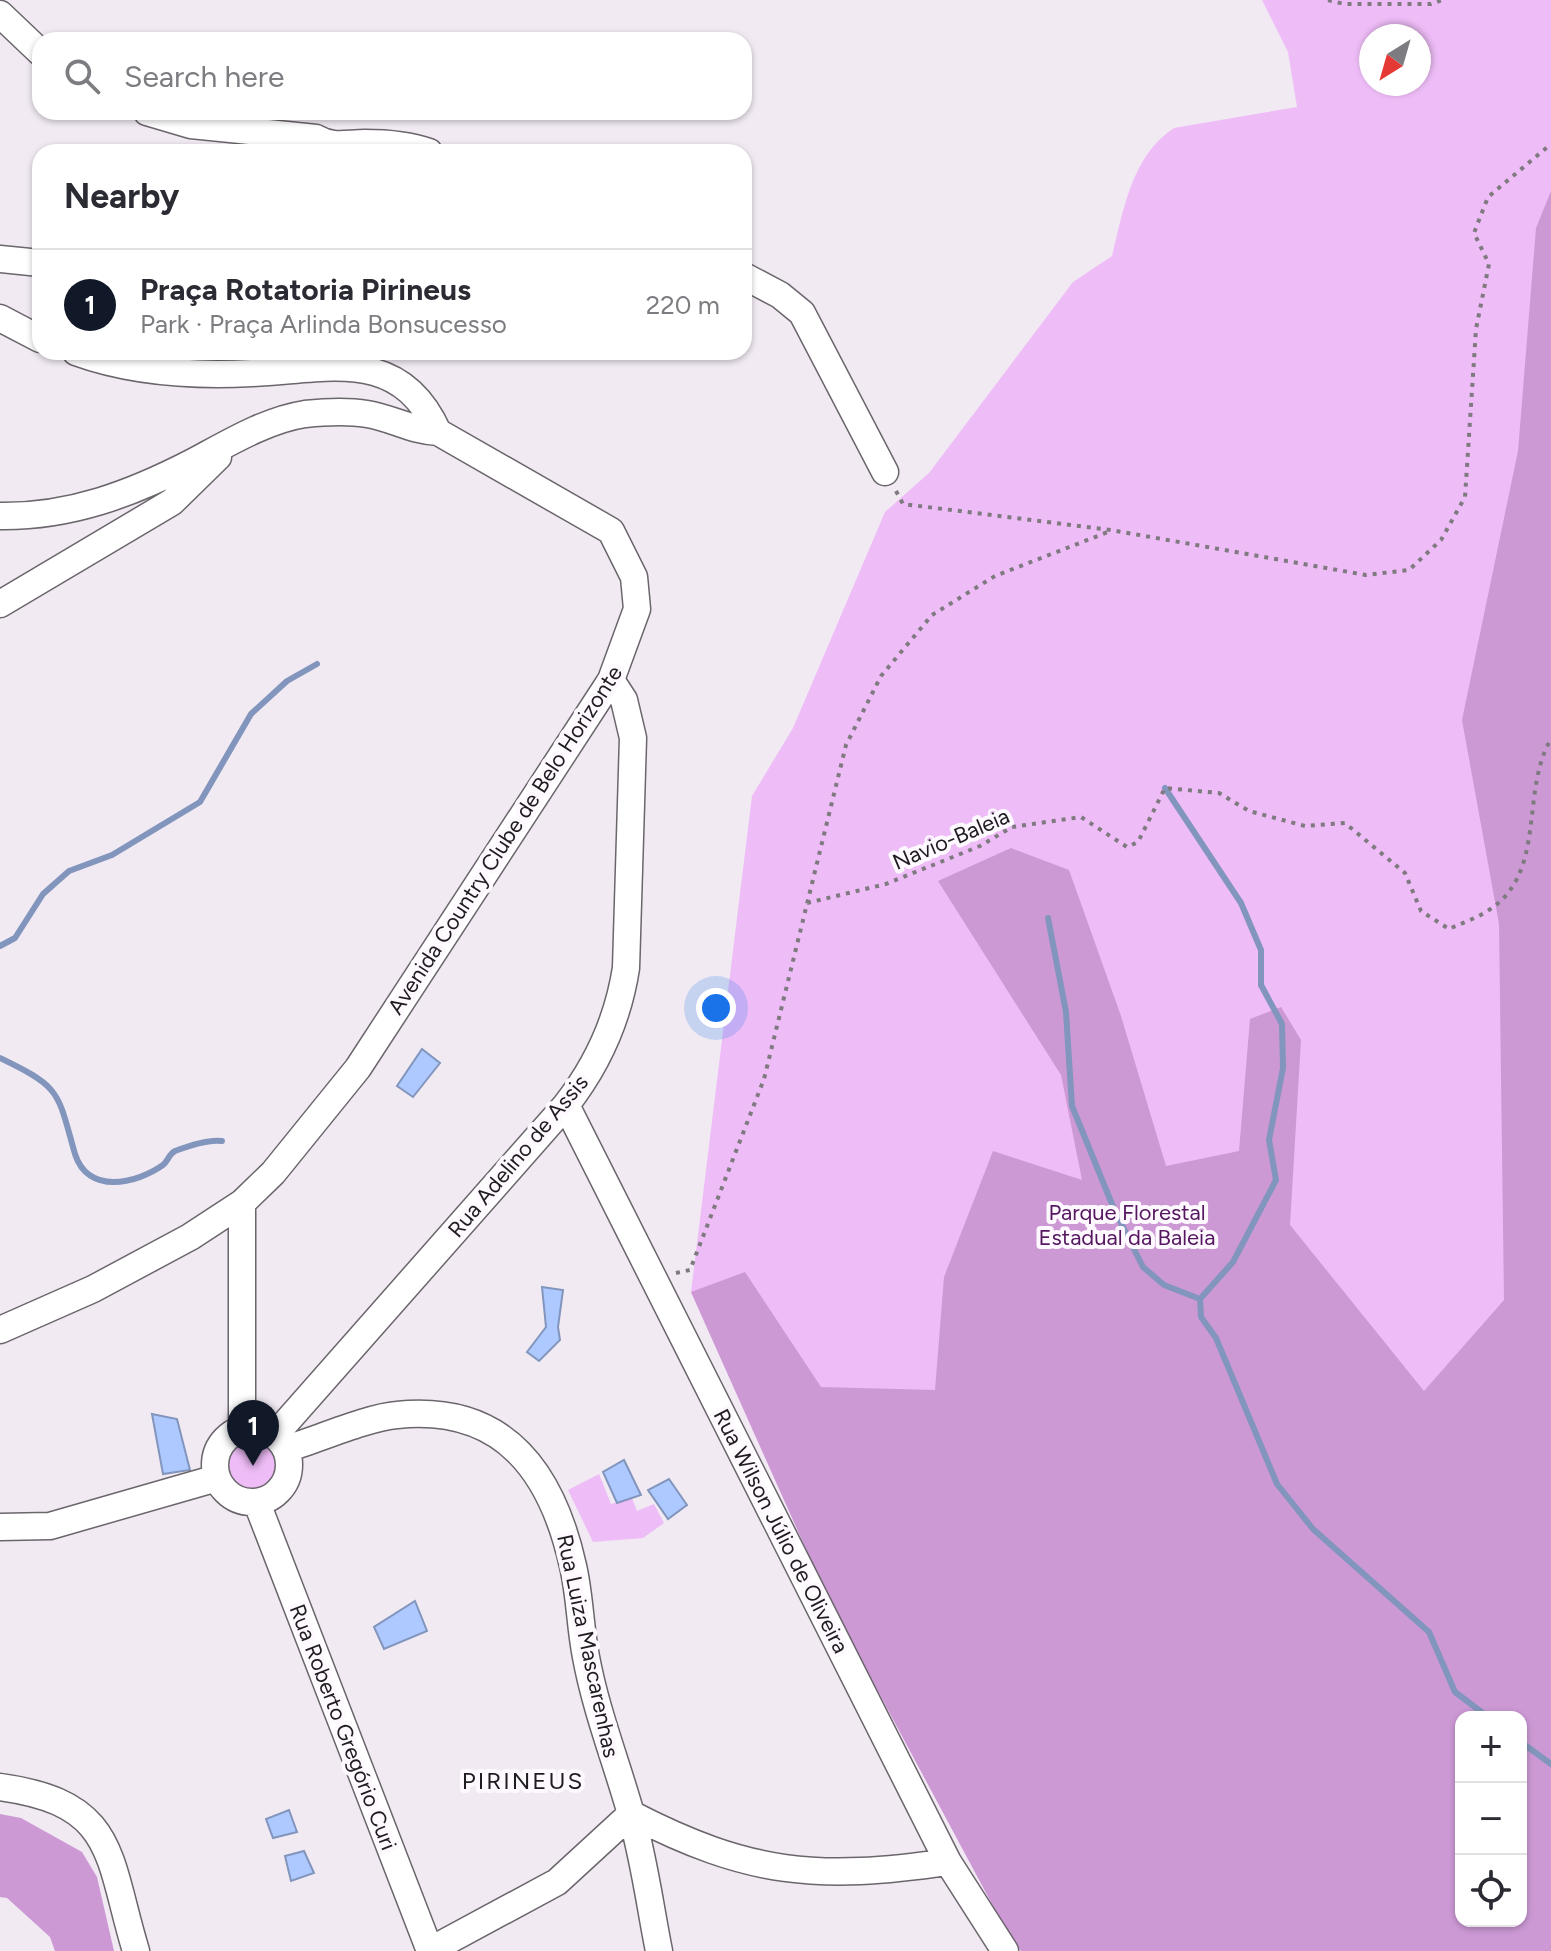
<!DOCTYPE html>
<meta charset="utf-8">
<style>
body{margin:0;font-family:Figtree,sans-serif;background:#f7f7f7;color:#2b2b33}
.controls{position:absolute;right:24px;bottom:24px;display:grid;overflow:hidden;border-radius:16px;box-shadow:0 2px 6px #0004}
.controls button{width:72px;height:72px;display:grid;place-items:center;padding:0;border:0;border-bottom:2px solid #e1e1e2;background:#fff;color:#2b2b33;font:40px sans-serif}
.compass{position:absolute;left:1359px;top:24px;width:72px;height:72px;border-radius:50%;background:#fff;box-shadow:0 2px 6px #0004;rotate:217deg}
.you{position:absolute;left:716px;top:1008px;width:28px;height:28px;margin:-20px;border:6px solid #fff;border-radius:50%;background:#1a73e8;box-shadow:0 0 0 12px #1a73e833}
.badge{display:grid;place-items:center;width:52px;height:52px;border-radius:50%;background:#111827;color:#fff;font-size:26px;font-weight:700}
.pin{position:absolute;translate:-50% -66px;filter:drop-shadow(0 2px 4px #0008)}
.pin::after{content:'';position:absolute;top:42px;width:28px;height:24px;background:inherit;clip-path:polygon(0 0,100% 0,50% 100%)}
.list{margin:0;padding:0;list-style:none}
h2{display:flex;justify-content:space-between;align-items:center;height:104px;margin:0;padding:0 32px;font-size:34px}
h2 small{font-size:26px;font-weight:400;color:#7c7c81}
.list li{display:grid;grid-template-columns:52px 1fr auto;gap:24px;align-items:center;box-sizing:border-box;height:112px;padding:0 32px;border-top:2px solid #e1e1e2}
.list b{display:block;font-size:30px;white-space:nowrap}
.list p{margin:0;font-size:26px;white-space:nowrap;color:#7c7c81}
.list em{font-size:26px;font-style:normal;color:#7c7c81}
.icon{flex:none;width:44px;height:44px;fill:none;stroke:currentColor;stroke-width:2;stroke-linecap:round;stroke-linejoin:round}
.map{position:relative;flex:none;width:1551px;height:1951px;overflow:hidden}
.search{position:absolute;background:#fff;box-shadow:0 2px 6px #0004;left:32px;top:32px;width:720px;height:88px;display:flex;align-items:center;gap:20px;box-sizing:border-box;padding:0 28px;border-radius:24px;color:#7c7c81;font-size:30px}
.panel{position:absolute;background:#fff;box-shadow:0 2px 6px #0004;left:32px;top:144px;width:720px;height:216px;border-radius:24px}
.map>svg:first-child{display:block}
.green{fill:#eebcf7;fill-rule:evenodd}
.forest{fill:#cc99d5;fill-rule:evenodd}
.water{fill:#adc9ff;stroke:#8295bc;stroke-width:2}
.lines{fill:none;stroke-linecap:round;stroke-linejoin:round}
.stream{stroke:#8295bc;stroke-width:6}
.minor-casing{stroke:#6b656c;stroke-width:29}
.path{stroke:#7e7a7f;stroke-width:4;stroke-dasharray:4 6;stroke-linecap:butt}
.minor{stroke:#fff;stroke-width:26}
.labels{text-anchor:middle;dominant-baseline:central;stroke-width:8;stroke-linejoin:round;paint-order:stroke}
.street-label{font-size:22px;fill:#1e1c1f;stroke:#fef8ff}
.park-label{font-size:22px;fill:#551760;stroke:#fef8ff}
.neighbourhood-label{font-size:24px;letter-spacing:2px;fill:#1e1c1f;stroke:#fef8ff}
</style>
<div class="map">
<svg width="1551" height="1951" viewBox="0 0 1551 1951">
<rect width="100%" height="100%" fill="#f1eaf3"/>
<path class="green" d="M1262,0h289v1728l-30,-11h-60l-440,234 -22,-34 -172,-321 -136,-304 61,-496 41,-68 92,-216 44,-39 144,-191 39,-26c11,-45 20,-101 62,-128l123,-21 -9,-55zM1371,36h48v48h-48z
M218 1466a34 34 0 1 1 68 0a34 34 0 1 1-68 0Z
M599,1474l12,30 21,-6 5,13 17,-7 10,19 -21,15 -50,4 -25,-52z"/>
<path class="forest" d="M1551,191v1760h-530l-22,-34 -172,-321 -136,-304 54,-20 76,115 114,3 9,-113 49,-126 89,29 -21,-105 -123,-194 73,-33 58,22 52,146 45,150 73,-15 11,-132 31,-12 20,33 -11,185 134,166 80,-91 -5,-376 -37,-204 56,-269 18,-223zM1461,1717h60v204h-60z
M0,1814l21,4 61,34 15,25 17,74h-59l-5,-14 -43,-39 -7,-1z"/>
<path class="water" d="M422,1049l18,14 -27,34 -16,-11z
M542,1287l21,3 -5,37 2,13 -21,21 -12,-9 19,-25z
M152,1414l25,5 13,51 -27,4z
M624,1460l17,35 -24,8 -14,-31z
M669,1479l18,26 -19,14 -20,-29z
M415,1601l12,30 -43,18 -10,-22z
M289,1810l8,22 -24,6 -7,-19z
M304,1851l10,22 -23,8 -6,-25z"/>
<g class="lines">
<path class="stream" d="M1165,788l76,115 20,47v35l21,39 1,44 -14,72 7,40 -43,82 -33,37
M1048,918l18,94 6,94 42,103 29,58 21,18 36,14 1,18 15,21 61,146 36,45 116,103 26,60 33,25
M0,946l15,-8 28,-44 26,-23 43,-16 88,-53 51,-88 36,-33 30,-17
M0,1058c62,30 57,33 75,96 13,41 61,30 88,11 5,-4 6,-11 12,-14 13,-5 33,-12 47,-10
M1521,1742l30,22"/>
<defs>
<path id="minor" d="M0,14l40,38
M147,112l44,13 125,13c17,10 30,5 49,5 22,0 44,2 64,9
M0,259l40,4
M744,276l36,19 22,18 83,159
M0,318l40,21
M76,352c55,20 118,24 176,21 74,-3 147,-28 186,59
M0,516c70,1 131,-22 193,-54 34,-18 73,-42 112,-48 19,-2 44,-3 62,0 25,4 45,17 71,18l173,99 23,46 3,32 -26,71 -253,388 -85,105 -31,30 -52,34 -97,52 -93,41
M0,604l172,-102 46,-45
M566,1105l382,757 57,89
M242,1203v226
M215 1465a37 37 0 1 1 74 0a37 37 0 1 1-74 0Z
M275,1435l291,-330c32,-41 52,-85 60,-137l7,-230 -9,-38 -13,-20
M286,1449c30,-9 83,-32 111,-34 107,-11 155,57 176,151 7,30 7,61 13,91 10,54 30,104 45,157 13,44 19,92 28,137
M257,1503l173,448
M0,1527l50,-1 167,-48
M0,1787c117,16 107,69 136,164
M429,1951l128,-69 74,-68c118,61 187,67 317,48"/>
</defs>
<use href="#minor" class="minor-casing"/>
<path class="path" d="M1328,0l16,4h87l11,-4
M896,491l7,13 208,26 255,45 43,-5 32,-30 24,-43 11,-168 13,-65 -15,-31 14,-36 63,-53
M807,903l79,-19 94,-38 32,-19 69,-10 46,30 11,-5 27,-54 54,5 30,18 56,15 40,-3 60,50 16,38 28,18c13,-6 28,-11 40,-19 58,-37 31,-119 62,-171
M676,1273l14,-3 74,-191 82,-334 35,-69 51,-61 63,-39 113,-44"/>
<use href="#minor" class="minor"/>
</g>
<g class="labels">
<g class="street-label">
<text transform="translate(951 839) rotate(-23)">Navio-Baleia</text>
<text transform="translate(505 840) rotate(-57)">Avenida Country Clube de Belo Horizonte</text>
<text transform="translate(518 1156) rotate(-50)">Rua Adelino de Assis</text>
<text transform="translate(781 1531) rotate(63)">Rua Wilson Júlio de Oliveira</text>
<text transform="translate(588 1646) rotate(78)">Rua Luiza Mascarenhas</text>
<text transform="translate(343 1727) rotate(69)">Rua Roberto Gregório Curi</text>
</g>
<g class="park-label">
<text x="1127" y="1212">Parque Florestal<tspan x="1127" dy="25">Estadual da Baleia</tspan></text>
</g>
<g class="neighbourhood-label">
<text x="523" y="1780">PIRINEUS</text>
</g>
</g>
</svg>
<div class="controls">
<button>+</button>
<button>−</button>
<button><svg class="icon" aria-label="locate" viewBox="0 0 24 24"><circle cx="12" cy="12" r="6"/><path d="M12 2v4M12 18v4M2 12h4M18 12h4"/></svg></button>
</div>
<svg class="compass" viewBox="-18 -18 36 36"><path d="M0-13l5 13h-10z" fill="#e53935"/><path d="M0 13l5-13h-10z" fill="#7c7c81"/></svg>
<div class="you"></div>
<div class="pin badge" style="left:253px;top:1466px">1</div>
<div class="search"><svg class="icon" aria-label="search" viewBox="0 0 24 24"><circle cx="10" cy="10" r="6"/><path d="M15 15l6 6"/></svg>Search here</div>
<section class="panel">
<h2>Nearby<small></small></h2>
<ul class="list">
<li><span class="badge">1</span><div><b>Praça Rotatoria Pirineus</b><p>Park · Praça Arlinda Bonsucesso</p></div><em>220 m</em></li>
</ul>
</section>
</div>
